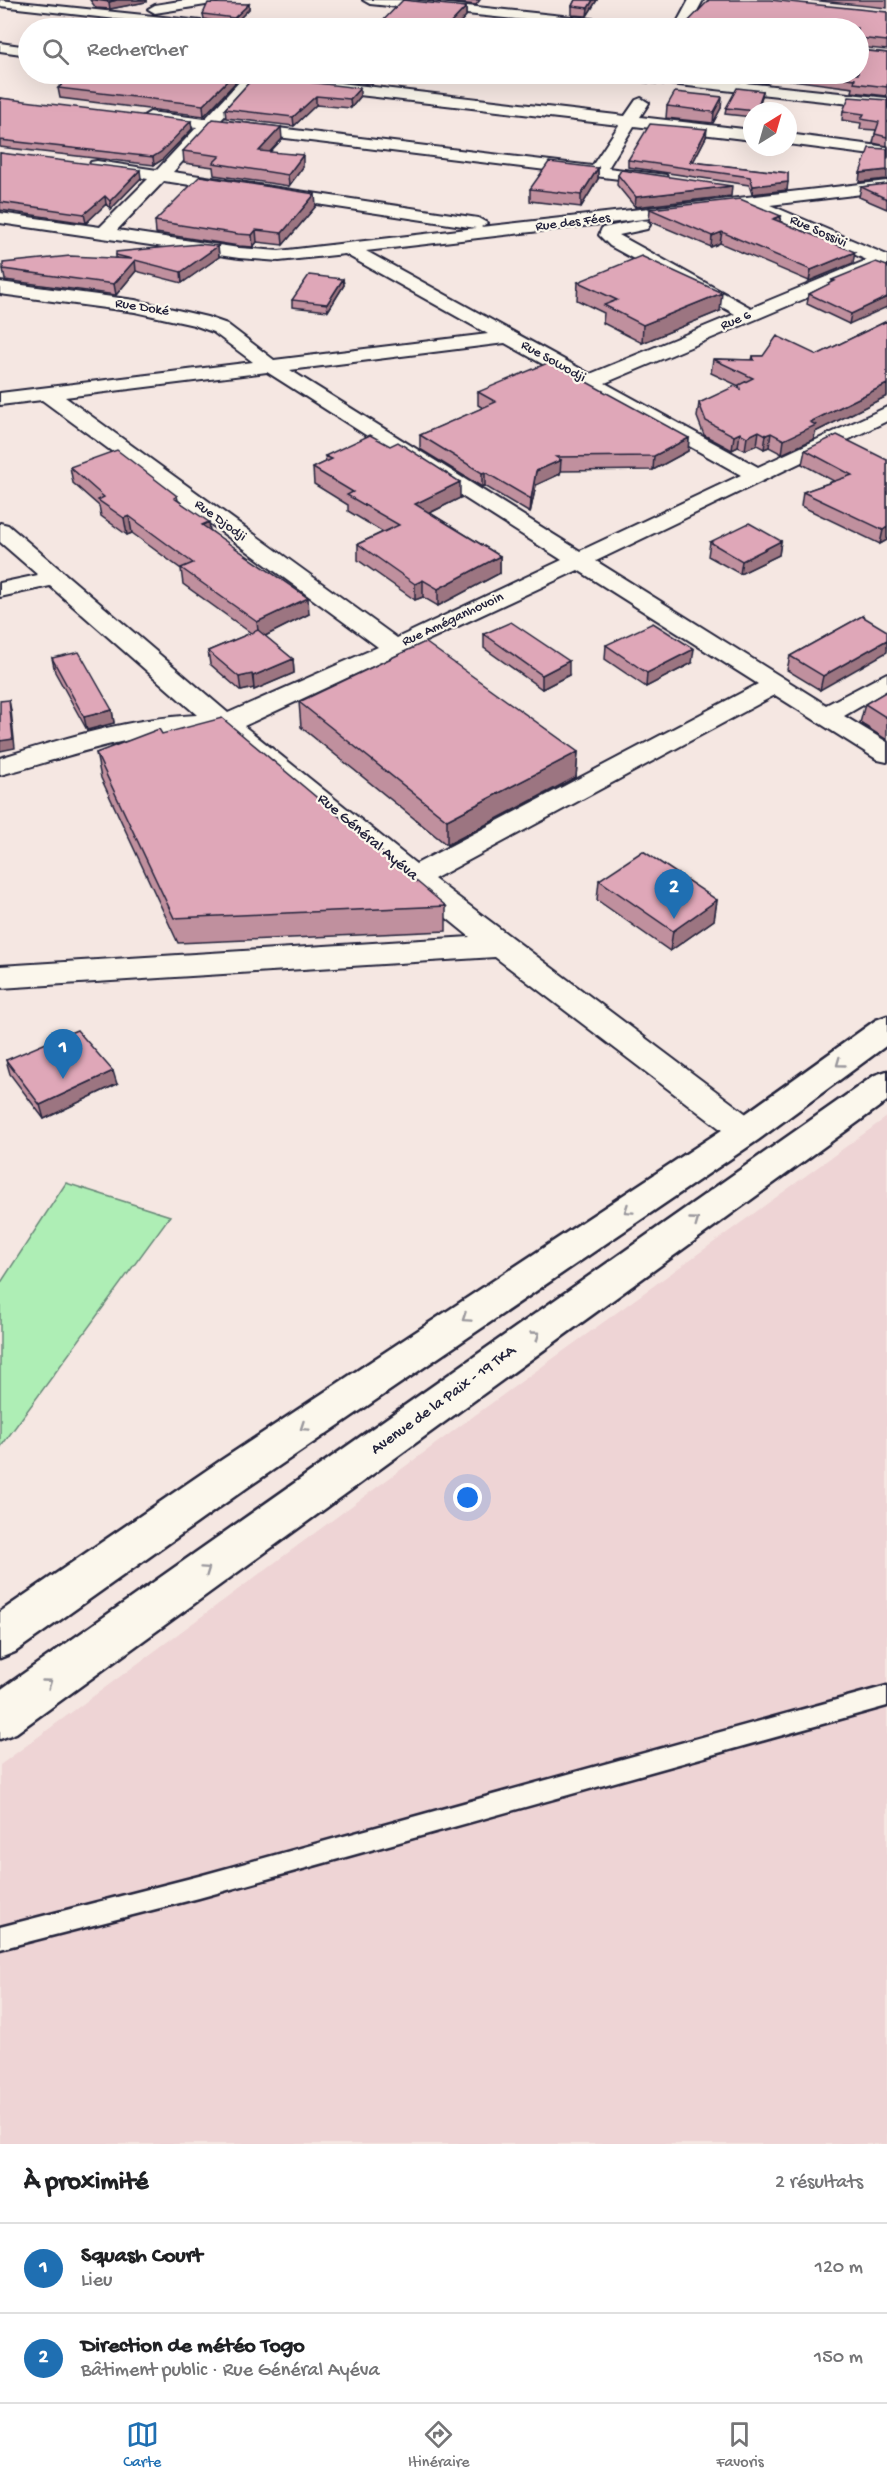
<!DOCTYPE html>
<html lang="fr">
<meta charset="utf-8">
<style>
body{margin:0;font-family:"Gochi Hand",sans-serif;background:#f2f2f2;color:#202124}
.compass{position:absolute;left:743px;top:102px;width:54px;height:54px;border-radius:50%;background:#fff;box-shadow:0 6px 24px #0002;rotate:37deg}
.you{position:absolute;left:468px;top:1498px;width:21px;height:21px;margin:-15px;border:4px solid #fff;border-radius:50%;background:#1a73e8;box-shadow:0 0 0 9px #1a73e833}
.badge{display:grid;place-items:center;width:39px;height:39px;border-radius:50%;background:#1f6fb2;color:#fff;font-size:20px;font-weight:700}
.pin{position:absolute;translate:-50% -50px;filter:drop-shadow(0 2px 3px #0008)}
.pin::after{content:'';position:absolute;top:32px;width:21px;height:18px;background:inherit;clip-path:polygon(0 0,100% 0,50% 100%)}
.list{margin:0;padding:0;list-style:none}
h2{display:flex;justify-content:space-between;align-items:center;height:78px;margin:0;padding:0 24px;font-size:26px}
h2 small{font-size:20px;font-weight:400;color:#757577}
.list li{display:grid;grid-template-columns:39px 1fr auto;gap:18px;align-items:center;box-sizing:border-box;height:90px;padding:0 24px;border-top:2px solid #e0e0e0}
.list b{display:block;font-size:22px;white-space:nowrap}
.list p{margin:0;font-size:20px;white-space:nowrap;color:#757577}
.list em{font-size:20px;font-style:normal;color:#757577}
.icon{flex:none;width:33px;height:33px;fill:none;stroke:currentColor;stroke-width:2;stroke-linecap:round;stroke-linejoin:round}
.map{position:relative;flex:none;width:887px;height:2144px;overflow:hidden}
.search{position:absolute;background:#fff;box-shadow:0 6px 24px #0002;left:18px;right:18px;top:18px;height:66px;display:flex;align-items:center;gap:15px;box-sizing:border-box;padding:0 21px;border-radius:33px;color:#757577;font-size:22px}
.sheet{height:258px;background:#fff}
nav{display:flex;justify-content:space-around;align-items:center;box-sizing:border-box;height:84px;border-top:2px solid #e0e0e0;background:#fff;font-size:16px;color:#757577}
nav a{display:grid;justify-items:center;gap:3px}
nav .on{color:#1f6fb2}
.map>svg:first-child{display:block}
.built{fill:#eed4d5}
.green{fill:#aeeeb5;stroke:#688878;stroke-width:1.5}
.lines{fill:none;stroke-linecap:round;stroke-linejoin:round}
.lane-casing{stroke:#22223b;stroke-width:5}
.street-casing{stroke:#22223b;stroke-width:4}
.secondary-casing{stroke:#22223b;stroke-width:5}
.lane{fill:#fbf7ec;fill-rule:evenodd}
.street{fill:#fbf7ec;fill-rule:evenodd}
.secondary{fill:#fbf7ec;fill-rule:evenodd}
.wall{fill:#c0909e;stroke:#22223b;stroke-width:1.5}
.shaded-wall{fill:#9c7581;stroke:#22223b;stroke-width:1.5}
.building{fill:#dfa7b8;stroke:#22223b;stroke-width:1.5}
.oneway{stroke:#99979c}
.labels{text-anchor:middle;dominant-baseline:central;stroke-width:4.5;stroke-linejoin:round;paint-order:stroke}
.far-street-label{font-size:14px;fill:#22223b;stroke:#fbf7ec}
.street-label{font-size:16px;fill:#22223b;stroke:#fbf7ec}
</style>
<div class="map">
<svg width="887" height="2144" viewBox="0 0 887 2144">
<rect width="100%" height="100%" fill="#f5e7e2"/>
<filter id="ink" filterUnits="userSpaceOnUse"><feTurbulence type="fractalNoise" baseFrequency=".0167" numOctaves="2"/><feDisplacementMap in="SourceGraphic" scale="12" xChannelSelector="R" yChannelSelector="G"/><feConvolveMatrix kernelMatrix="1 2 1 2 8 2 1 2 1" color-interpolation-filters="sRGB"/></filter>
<g filter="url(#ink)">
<path class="built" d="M887,1117v1027h-887v-379l460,-339z"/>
<path class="green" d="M66,1183l104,33 -170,232v-164z"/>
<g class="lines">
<defs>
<path id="lane" d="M887,1686v20l-688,192 -199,51v-22l199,-51z"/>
<path id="street" d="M0,0l230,24 7,4h-40l-197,-22z
M186,0h33l-7,4 -57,9 -7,-4 7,-4z
M363,0h47l229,24 7,4h-43l-233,-24z
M689,0h14l-15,28h-14z
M0,43l28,4v8l-28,-4z
M211,74h51l363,42 11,-16 5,-2 8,5 -9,14 112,13v10l-118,-14 -26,42 58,7 2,4 -2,4 -6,1 -448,-55 -39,43 305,46 9,5 -6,4 406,-46v10l-117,14 117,50v12l-5,-1 -277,117 153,84 129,-60v14l-291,140 230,144 61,-32v18l-43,25 43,26v20l-9,-2 -103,-65 -341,184 323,243 5,9 -5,9 -11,4 -11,-4 -240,-183 -495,31v-22l470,-29 -251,-205c-78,-4 -145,24 -219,43v-17c65,-20 129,-40 197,-43l-147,-129 -50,11v-14l38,-8 -38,-33v-19l8,2 220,188 150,-66 -336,-247 -42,5v-12l253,-31 -40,-30 -19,-7 -59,-13 -135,-18v-12l135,18 72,17 20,7 47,36 214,-26 -143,-80 -66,7 -40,-3 -239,-35v-10l100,14 48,-48 -57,-9 -2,-4 2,-4 6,-1 60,9 40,-43 -47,-5 -8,-5 8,-5 55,7 35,-38 -21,-2zM255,83l364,42 -27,41 -372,-45zM164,181l312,47 -197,23 -40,-3 -122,-18zM747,207l120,53 -116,48 -132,-73 28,-6 3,-4 -3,-4 -6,-1 -39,8 -3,7 11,11 125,68 -145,60 -224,-123zM505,343l236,132 -161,76 -290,-181zM267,372l295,188 -165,78 -332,-241zM578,570l180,114 -342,180 -172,-138z
M617,74h44l226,24v10l-262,-29z
M788,134l99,13v10l-99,-13z"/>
<path id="secondary" d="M887,1016v29l-129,95 -510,347 -233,165 -15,6v-46l220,-151 514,-339 142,-102z
M887,1071v30l-871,632 -16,6v-49l875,-615z"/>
</defs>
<use href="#lane" class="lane-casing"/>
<use href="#street" class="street-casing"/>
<use href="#secondary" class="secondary-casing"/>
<use href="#lane" class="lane"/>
<use href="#street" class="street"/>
<use href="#secondary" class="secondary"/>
</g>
<path class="wall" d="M90,0h56v2l-36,7 -14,-1z
M432,0h48l-4,5z
M575,0h22l-10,16 -15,-1v-9z
M811,0h76v8z
M249,4v5l-15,15 -7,-1 1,5h-33l19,-7 -10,-2 -1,-5z
M466,7v9l-11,12h-79z
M887,12v38l-28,-3v3l28,3v43l-35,-4 1,-4 -84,-11 -2,6 -23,-2 1,-7h113v-46z
M75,74h159l1,9 -31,33 -144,-18 -2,-10z
M296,74h85l-9,10 -76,-8z
M255,76l105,21 -9,11 -35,-3 -22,21 -68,-8 -1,-9z
M763,91l-1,5 -5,15h-5v6l-27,-3 1,-6z
M0,98l192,31 -30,31 -8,5 -154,-18z
M887,100v46l-14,-3 3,-13 -16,-1 1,-6 -19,-3 1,-9z
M667,106l54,2 -8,15 -47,-5z
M706,137l-13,25 95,11 -1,17 -35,4 -3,-9 -121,-18v-7z
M282,139l-12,13 33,15 -14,19 -75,-11 -1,-8 -29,-4 -1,-12z
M0,153l141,25 -30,31 -5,-5 -20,19 -86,-13z
M598,168v11l-17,28 -51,-6v-12z
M618,175l113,21 -96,11 -18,-22z
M887,184v25l-28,-12 2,-10z
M316,206l-33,39 -26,-3 -4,5 -14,-1 -83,-13 -1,-12z
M650,209l131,7 -1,5 73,42 -44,18 -89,-38 -9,4 -62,-26z
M218,246l1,11 -37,26 -46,-12 -20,24 -111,-15 -2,-11 113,-10v-4z
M887,266l-38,58 -42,-20 2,-10 23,-11v-3z
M343,279l1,6 -16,26 -36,-4v-7z
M578,282l142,29 -78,32 -39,-20 1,-10 -27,-13z
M887,321v75l-72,36 -1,7 -32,15 -13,-7 -5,2 -7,-4 -12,5 -7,-3 -6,3 -28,-15 -7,-18 2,-14 40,-15v-2l-28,-13 2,-14 39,1 1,-4 64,-1z
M478,392l211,46 -1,13 -35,19 -92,1 -1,3 -24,11 -6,28 -45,-27 -3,1 -62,-38v-14l63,-27 -5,-3z
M805,450l82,10v80l-7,4 -79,-38 2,-14 31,-11 -32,-17z
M325,456l135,42 -30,15 70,43v17l-62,33 -15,-9 -8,3 -57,-40v-16l25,-12 -35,-21v-6l-34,-21 -1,-16 13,-6z
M70,467l107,29 1,4 32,30 99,84 -44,22 28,23 1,14 -40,17v-2l-13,3 -31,-27 -2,-13 43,-18 -68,-49 -2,-15 -49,-36 -5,2 -26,-19 -2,-10 -26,-23z
M781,541l-2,14 -39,19 -32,-18 2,-14z
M862,616l-42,74 -33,-20 3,-14z
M484,634l85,41 -27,14 -58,-41z
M606,645l86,18 -46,24 -41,-28z
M52,658l60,52 2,13 -27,7 -32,-58z
M887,691v49l-27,-17 5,-19z
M299,702l279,50 -2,25 -129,68 -146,-118z
M162,734l284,172v25l-268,12 -77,-165 -5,-25z
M599,880l118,20 -3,20 -44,31 -73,-51z
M6,1060l111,24 -73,35 -34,-45z"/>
<path class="shaded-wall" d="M117,0h29v2l-36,7 -1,-7z
M593,0h4l-10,16 1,-8z
M249,4v5l-15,15v-6z
M466,7v9l-11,12h-9z
M227,21l1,7h-9z
M234,74l1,9 -31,33 -1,-11z
M371,74h10l-9,10z
M360,88v9l-9,11 -1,-9z
M763,91l-1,5 -5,15h-1z
M316,96v9l-22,21 -1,-9z
M722,97l-1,11 -8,15 1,-11z
M191,121l1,8 -30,31 -8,5 -1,-8z
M281,127l1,12 -22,23 -1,-11z
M707,129l-1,8 -17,33 1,-8z
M303,155v12l-14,19 -1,-11z
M598,168v11l-17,28v-12z
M140,170l1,8 -30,31 -1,-8z
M887,170v9l-28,3 1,-9z
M788,182l-1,8 -35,4 1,-8z
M732,186l-1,10 -96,11 1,-10z
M315,194l1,12 -33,39 -1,-12z
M105,196l1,8 -20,19 -2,-9z
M781,216l-2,11 -6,-8z
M256,230l1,12 -4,5 -1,-12z
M722,232l-2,11 -9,4 1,-11z
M218,246l1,11 -37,26 -1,-11z
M855,252l-2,11 -44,18 2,-11z
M135,260l1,11 -20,24 -2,-11z
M343,279l1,6 -16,26 -1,-7z
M722,293l-2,18 -78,32 1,-18z
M887,297v10l-38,17 2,-10z
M887,384v12l-72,36 -1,7 -32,15 2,-14 26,-18z
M759,431l-2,14 -12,5 2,-13z
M740,433l-2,14 -6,3 2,-14z
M771,433l-2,14 -5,2 2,-14z
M689,438l-1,13 -35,19 1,-14z
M561,460l-1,14 -24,11 -6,28 1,-14 5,-28z
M485,472v14l-3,1v-14z
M460,482v16l-45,22v-16z
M129,516l3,17 -5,2 -3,-17z
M209,522l2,17 -9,-14z
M887,527v13l-7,4 3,-14z
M781,541l-2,14 -39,19 2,-13z
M500,556v17l-62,33v-17z
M423,580v17l-8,3v-16z
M308,598l1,16 -50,25 -2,-17z
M887,640v12l-67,38 3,-14z
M694,649l-2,14 -46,24 1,-14z
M293,659l1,14 -40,17 -1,-14z
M569,661v14l-27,14v-14z
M252,674l2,14 -13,3 -2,-14z
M9,700l2,10 4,38 -15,3v-10z
M112,710l2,13 -27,7 -3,-13z
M578,752l-2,25 -129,68v-25z
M717,900l-3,20 -44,31 3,-20z
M113,1071l4,13 -73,35 -4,-14z"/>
<path class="building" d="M95,0h22l-8,2z
M403,0l63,7 -20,21 -19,-2 -2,2h-49z
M575,0h18l-5,8 -16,-2z
M709,0h61l117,12v29l-29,-3v-10h-176z
M208,3l41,1 -15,14 -31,-4z
M198,21h29l-8,7h-24z
M858,43l1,7 28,3v34l-33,-4 1,-4 -44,-5h47z
M75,74h159l-31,31 -145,-17z
M255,76l105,12 -10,11 -34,-3 -23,21 -68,-8z
M737,88l26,3 -7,20 -30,-3z
M675,92l47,5 -8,15 -47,-6z
M849,97l38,3v37l-12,-3 4,-12 -18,-3 3,-5 -21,-3z
M0,98l191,23 -30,31 -8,5 -153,-17z
M213,119l68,8 -22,24 44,4 -15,20 -75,-12 7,-7 -37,-5z
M650,124l57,5 -17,33 98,11v9l-35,4 -3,-9 -122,-17z
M869,148l18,1v21l-27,3z
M0,153l140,17 -30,31 -5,-5 -21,18 -84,-12z
M549,162l49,6 -17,27 -51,-6z
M621,170l111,16 -96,11 -18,-22z
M200,176l115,18 -33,39 -26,-3 -4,5 -14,-1 -83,-13z
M887,184v15l-26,-12z
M740,199l41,17 -8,3 82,33 -44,18 -89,-38 -10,4 -62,-27z
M199,244l19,2 -37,26 -46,-12 -21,24 -111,-15v-6l67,-7 62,3 -16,-4v-3z
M641,256l81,37 -79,32 -39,-20 13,-5 -39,-18z
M876,262l11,4v31l-36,17 -42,-20 26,-13 -3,-1z
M309,275l34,4 -16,25 -35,-4z
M887,321v63l-77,38 6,3 -32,15 -13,-7 -5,2 -7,-4 -12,6 -7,-4 -6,3 -28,-15 -7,-18 36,-17 5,3 -1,-4 14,-7 -40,-19 41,1 -1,-4h10l14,-20 40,19z
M550,362l139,76 -35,18 -98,1 5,3 -25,11 -5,28 -46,-27 -3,1 -62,-38 76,-33 -18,-10z
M370,435l20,11 8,-4 62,40 -45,22 85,52 -62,33 -15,-9 -8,4 -57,-40 41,-19 -52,-30 6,-3 -40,-24 19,-9 -7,-3z
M837,435l50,25v67l-4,3 -80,-38 49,-17 -47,-25z
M117,450l60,46 -3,2 35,24 -7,3 106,73 -51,24 -76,-54 12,-5 -64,-47 -5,2 -26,-18 6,-3 -34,-30z
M749,523l32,18 -39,20 -32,-19z
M862,616l25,15v9l-64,36 -33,-20z
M511,622l58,39 -27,14 -58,-41z
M653,623l41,26 -47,24 -41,-28z
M258,630l35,29 -40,17 -1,-2 -13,3 -31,-26z
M425,642l153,110 -131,68 -148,-118z
M79,652l33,58 -28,7 -32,-59z
M887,691v27l-22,-14z
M9,700l4,39 -13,2v-40z
M222,718l224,188 -272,12 -78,-165 63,-24 3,5z
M643,851l74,49 -44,31 -74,-51z
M77,1030l36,41 -73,34 -34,-45z"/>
<defs><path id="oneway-chevron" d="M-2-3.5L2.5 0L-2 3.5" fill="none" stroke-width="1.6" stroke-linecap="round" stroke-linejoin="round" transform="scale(1.5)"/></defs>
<g class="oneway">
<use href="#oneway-chevron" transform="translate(840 1063) rotate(144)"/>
<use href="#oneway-chevron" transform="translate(628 1210) rotate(146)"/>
<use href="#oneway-chevron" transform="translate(695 1221) rotate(-36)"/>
<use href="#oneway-chevron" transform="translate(466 1318) rotate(146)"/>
<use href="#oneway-chevron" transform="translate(536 1335) rotate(-36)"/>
<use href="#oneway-chevron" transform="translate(304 1427) rotate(146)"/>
<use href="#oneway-chevron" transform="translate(206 1570) rotate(-35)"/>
<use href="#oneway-chevron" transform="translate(48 1683) rotate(-36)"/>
</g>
</g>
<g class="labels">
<g class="far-street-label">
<text transform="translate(573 223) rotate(-7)">Rue des Fées</text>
<text transform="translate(818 232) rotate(24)">Rue Sossivi</text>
<text transform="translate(142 308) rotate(9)">Rue Doké</text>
<text transform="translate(736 321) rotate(-23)">Rue 6</text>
<text transform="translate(553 362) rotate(29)">Rue Sowodji</text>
<text transform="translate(220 521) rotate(36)">Rue Djodji</text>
<text transform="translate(453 620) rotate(-25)">Rue Améganhovoin</text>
</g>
<g class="street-label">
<text transform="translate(367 838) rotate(40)">Rue Général Ayéva</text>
<text transform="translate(444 1401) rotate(-36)">Avenue de la Paix - 19 TKA</text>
</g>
</g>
</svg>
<svg class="compass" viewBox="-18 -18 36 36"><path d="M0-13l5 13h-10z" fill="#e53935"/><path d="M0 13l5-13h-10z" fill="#757577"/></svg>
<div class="you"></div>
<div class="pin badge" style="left:63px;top:1079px">1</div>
<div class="pin badge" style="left:674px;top:919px">2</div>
<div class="search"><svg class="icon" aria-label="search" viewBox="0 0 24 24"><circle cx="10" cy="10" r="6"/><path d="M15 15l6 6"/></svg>Rechercher</div>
</div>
<section class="sheet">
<h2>À proximité<small>2 résultats</small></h2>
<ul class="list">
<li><span class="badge">1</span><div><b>Squash Court</b><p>Lieu</p></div><em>120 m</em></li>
<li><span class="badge">2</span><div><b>Direction de météo Togo</b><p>Bâtiment public · Rue Général Ayéva</p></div><em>150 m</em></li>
</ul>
</section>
<nav>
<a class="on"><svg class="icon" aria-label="map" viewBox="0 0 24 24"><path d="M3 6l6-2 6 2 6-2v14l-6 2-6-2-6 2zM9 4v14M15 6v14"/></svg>Carte</a>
<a><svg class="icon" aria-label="directions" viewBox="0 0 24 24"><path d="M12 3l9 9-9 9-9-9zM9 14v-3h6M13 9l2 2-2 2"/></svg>Itinéraire</a>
<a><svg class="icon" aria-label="saved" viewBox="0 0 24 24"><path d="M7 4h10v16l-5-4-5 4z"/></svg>Favoris</a>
</nav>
